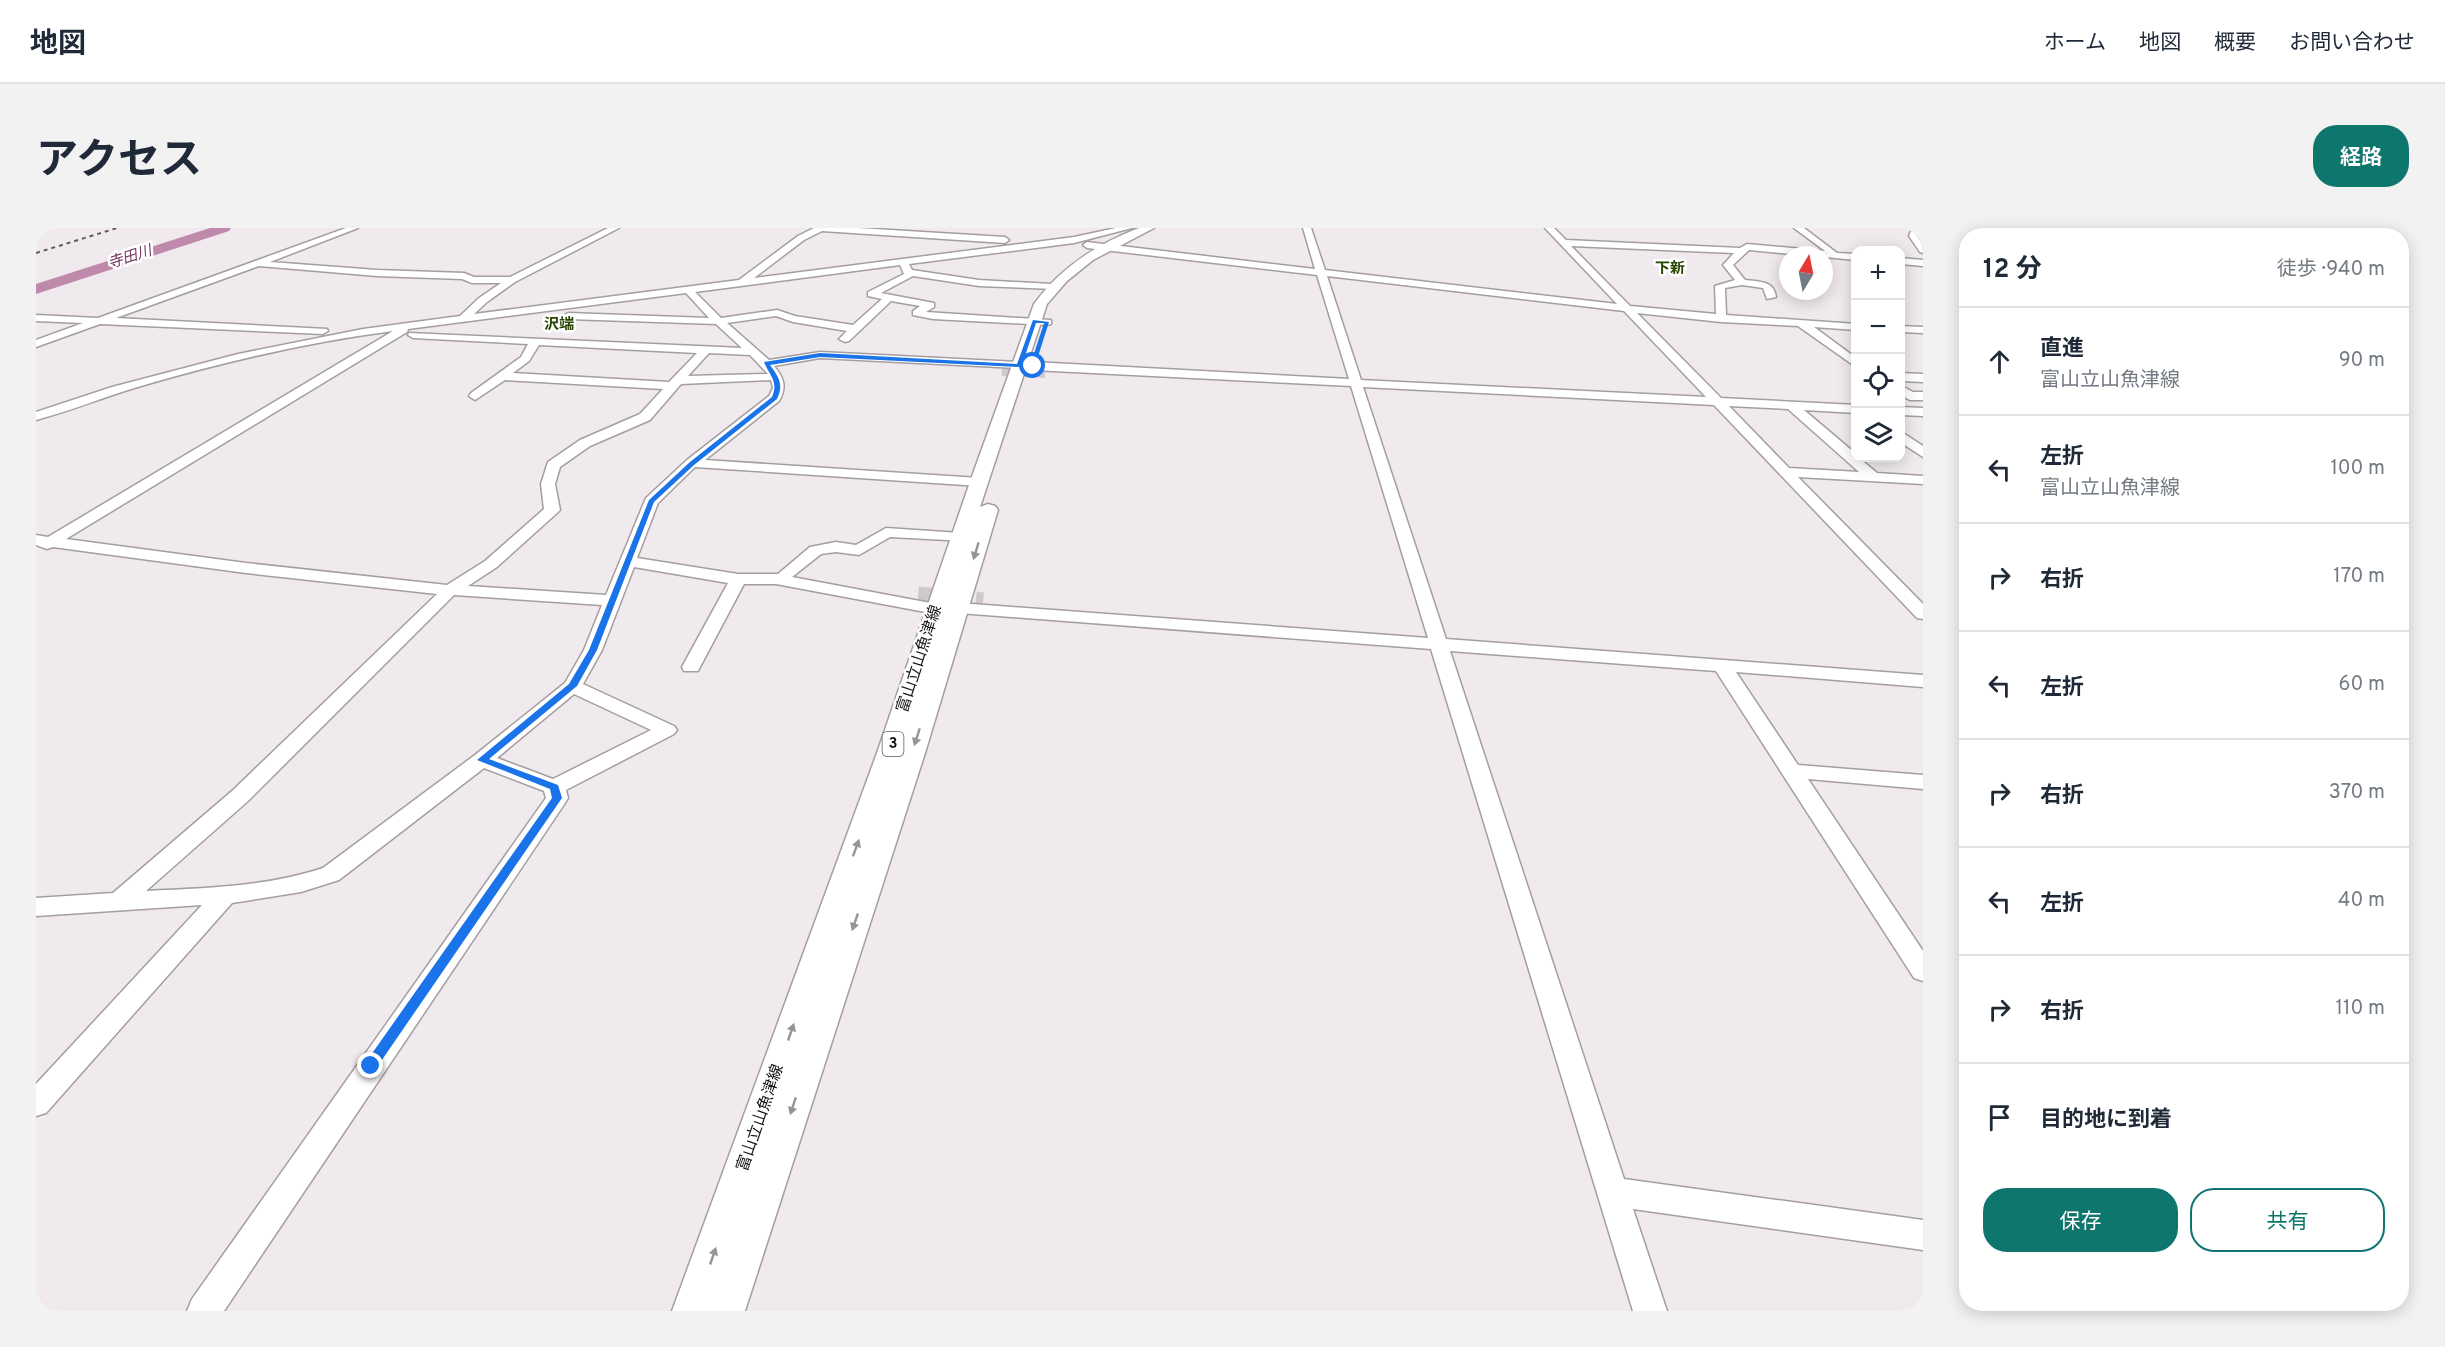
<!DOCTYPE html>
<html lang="ja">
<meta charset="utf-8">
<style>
body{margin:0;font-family:Overpass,"Noto Sans JP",sans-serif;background:#f2f2f3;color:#1f2937}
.controls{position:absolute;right:18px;top:18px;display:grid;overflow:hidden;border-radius:12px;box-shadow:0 3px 15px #0003}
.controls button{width:54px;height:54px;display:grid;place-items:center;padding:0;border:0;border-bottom:2px solid #e0e1e3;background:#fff;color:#1f2937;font:30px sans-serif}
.compass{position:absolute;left:1743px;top:18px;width:54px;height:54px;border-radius:50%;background:#fff;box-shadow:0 3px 15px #0003;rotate:10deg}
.stop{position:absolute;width:18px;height:18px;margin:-14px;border:4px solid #1a73e8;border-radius:50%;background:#fff}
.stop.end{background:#1a73e8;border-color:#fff;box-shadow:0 2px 6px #0008}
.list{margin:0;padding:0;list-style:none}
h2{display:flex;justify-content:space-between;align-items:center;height:78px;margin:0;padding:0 24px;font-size:26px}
h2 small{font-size:20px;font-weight:400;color:#747a83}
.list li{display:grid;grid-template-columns:39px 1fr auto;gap:18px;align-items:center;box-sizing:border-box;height:108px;padding:0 24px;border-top:2px solid #e0e1e3}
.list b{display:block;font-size:22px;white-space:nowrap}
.list p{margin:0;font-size:20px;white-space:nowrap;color:#747a83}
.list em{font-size:20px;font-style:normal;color:#747a83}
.actions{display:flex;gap:12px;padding:18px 24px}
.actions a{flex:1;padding:14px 0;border:2px solid #0f766e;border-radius:24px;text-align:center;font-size:21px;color:#0f766e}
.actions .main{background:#0f766e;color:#fff}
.icon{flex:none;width:33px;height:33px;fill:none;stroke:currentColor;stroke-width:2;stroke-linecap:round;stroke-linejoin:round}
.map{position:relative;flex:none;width:1887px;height:1083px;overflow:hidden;border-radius:24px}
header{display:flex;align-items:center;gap:36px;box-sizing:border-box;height:84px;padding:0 30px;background:#fff;border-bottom:2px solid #e0e1e3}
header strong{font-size:28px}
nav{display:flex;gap:33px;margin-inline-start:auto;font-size:21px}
.intro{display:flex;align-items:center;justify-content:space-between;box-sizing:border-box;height:144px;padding:0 36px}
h1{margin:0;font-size:42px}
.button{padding:15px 27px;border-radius:24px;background:#0f766e;color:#fff;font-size:21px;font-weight:700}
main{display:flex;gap:36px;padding:0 36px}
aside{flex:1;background:#fff;border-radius:24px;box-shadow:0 3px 15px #0003}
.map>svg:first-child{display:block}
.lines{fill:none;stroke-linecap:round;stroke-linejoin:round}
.river{fill:#be89aa;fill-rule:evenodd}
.minor-tunnel-far1{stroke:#cfc9cd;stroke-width:12;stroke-dasharray:12 6;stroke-linecap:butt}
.minor-tunnel{stroke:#cfc9cd;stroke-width:19;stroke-dasharray:19 10;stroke-linecap:butt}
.minor-casing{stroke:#a49ea1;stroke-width:3}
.major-casing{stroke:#a49ea1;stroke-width:3}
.minor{fill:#fff;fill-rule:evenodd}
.major{fill:#fff;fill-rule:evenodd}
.rail{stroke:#5f5c5e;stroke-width:2;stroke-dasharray:4 4;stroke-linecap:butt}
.oneway{fill:#969596}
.route{fill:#1a73e8}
.labels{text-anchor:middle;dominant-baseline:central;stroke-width:5;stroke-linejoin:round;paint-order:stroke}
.far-water-label{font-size:15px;font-style:italic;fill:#783764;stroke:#fff}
.far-neighbourhood-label{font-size:15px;font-weight:bold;fill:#264500;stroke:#fff}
.shield{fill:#fff;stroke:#5c5a5c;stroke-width:1.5}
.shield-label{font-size:15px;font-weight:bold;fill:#161416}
.street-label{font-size:16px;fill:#161416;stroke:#fff}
</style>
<header>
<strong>地図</strong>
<nav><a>ホーム</a><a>地図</a><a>概要</a><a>お問い合わせ</a></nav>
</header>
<div class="intro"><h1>アクセス</h1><a class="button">経路</a></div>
<main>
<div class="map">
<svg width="1887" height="1083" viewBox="0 0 1887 1083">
<rect width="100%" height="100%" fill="#f0e9ed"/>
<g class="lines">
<path class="river" d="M174,0h21l-2,3 -193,63v-10z"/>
<path class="minor-tunnel-far1" d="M966,142l43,2"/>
<path class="minor-tunnel" d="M882,368l65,6"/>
<defs>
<path id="minor" d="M310,0h12l-88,34 107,8 87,3 10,4h36l98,-49h11l-104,54 -28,20 -13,12 265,-34 59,-44 16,-8h44l147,9 4,3 -4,3 -183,-12 -18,9 -50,38 320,-41 42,-9h16l-58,15 -165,21 3,6 67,10 73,4 5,3 -2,2 -76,-3 -66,-10 -32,17 53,10v4l-8,5 125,8v4l-4,1 -114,-6 -20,-4v-4l7,-5 -29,-5 -42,40 -4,1 -6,-3 8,-8 -54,-9 -17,-6 -49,7 42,37 51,-8 199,10 6,3 -6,3 -199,-10 -46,8c10,12 13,21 5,35l-74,59 274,18 7,4 -7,4 -284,-19 -37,36 -21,55 101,16h40l32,-27 26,-5 20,3 30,-17 74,5 8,5 -2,3 -76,-4 -31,18 -23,-3 -15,2 -29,23 144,27 6,1 3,4 -3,4 -6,1 -160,-30h-32l-44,83 -2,4h-14l-2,-4 46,-84 -94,-16 -32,83 -19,34 91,42 3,4 -3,4 -108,56 2,8 -3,5 -341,508h-37l5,-12 354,-501 -2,-7 -60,-23 -145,112 -38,12 -69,11 -186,210 -10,3v-32l166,-179 -166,11v-18l77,-5 119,-102 205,-197 -191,-21 -193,-26 -6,2 -11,-4v-10l12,2 345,-206c-85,11 -170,31 -252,55 -35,10 -70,25 -105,34v-8l76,-25 126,-33 125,-25 97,-13 19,-18 22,-15h-29l-10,-4 -85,-3 -118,-10 -143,52 211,11 1,2 -5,3 -223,-10 -64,23v-7l47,-17 -47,-2v-6l62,3zM864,37l4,9 -36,18v4l14,3 -29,26 -58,-9 -18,-6 -56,8 -26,-26zM650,65l23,25 -141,-5 -5,3 5,3 148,5 26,24 -333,-15 -1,2 5,3 115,6 -7,13 -50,36 -2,3 6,4 30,-20 158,9 -23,25 -60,26 -32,22 -7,22 3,25 -59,52 -38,24 -201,-22 -180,-24 341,-207 1,-3zM503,117l158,8 -28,29 -156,-9 16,-12zM673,125l41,2 18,19 -80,2zM735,152l2,8 -4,8 -82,64 -41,38 -40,97 -138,-9 29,-19 60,-54 3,-3 -5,-26 5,-17 30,-21 60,-26 31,-36zM418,367l148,10 -18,45 -19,33 -90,72 -152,113c-57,19 -118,20 -177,23l102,-90zM538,466l77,36 -98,49 -56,-21z
M1267,0h8l14,42 292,34 -72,-76h9l12,12 174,8 7,-4 78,7 -31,-23h10l33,25 19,1v6l-107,-10 -16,15 12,15c14,2 29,0 31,17l-9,2 -4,-11 -21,-3 -17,3 1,27 130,9v6l-42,-3 42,31v9l-58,-41 -77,-4 -84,-9 84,85 135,7v8l-52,-3 52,44v4h3l18,15 46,3v8l-125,-7 125,127v15l-6,-1 -203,-213 -351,-18 83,252 477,36v12l-187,-15 62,93 125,10v14l-115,-10 115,172v30l-9,-3 -198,-307 -266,-20 174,528 299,41v30l-290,-41 34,102h-34l-202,-662 -472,-36 -6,-1 -3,-4 3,-4 6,-1 469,35 -77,-252 -318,-16 -6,-4 6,-4 316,17 -32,-104 -230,-27 -4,-3 4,-3 228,27zM1535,18l163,7 -11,12 12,15 -20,6 1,28 -86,-8zM1291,48l297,35 82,86 -345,-17zM1693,178l59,3 71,63 -70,-4z
M1876,0h8l-3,8 6,8v9l-3,-1 -11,-16z
M1864,30l23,2v6l-23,-2z
M1864,98l23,1v6l-23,-1z
M1864,145l23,1v8l-23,-1z
M1864,157l13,7h10v8h-13l-10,-5z
M1864,179l23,1v8l-23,-1z
M1864,203l23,15v11l-23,-15z"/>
<path id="major" d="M1103,0h15l-61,32 -26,21 -20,23 -67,203 8,-3 7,2 3,4 -73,243 -180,558h-73l205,-558 93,-271 64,-178c27,-37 63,-60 105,-76z"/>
</defs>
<use href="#minor" class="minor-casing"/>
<use href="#major" class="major-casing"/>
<use href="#minor" class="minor"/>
<use href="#major" class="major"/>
<path class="rail" d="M0,25l81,-25"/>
</g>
<defs><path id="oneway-solid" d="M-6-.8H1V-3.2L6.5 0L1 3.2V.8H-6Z" transform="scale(1.5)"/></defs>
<g class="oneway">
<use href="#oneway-solid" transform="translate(940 323) rotate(107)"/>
<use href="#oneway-solid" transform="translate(881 509) rotate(108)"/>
<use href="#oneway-solid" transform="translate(820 620) rotate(-70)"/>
<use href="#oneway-solid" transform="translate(819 694) rotate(109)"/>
<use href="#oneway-solid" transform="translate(755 804) rotate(-71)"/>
<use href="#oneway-solid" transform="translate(757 878) rotate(108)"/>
<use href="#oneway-solid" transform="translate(677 1028) rotate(-71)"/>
</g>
<path class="route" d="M997,92l16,2 -14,44 -2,2 -3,-2 14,-43h-8l-14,42 -3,2 -199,-10 -50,8c9,12 14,20 7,34l-83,66 -40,37 -57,148 -20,36 -88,73 69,26 4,13 -187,272h-9l-2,-4 2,-4 186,-264 -2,-9 -73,-29 92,-76 20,-34 60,-150 41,-38 82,-65c7,-16 -3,-22 -8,-35l56,-9 197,11z"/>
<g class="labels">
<g class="far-water-label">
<text transform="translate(94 30) rotate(-18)">寺田川</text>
</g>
<g class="far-neighbourhood-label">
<text x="1634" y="41">下新</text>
<text x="523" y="97">沢端</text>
</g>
<rect class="shield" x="846.5" y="504" width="21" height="24" rx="4.5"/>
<g class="shield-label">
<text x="857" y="516">3</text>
</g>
<g class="street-label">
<text transform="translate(884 431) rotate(-72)">富山立山魚津線</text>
<text transform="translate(725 890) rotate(-71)">富山立山魚津線</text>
</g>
</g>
</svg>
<div class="controls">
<button>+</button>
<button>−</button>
<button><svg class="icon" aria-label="locate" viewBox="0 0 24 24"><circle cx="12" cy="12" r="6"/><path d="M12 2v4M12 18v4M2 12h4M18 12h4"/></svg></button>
<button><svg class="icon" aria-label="layers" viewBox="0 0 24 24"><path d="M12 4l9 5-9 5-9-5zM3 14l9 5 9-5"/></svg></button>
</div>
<svg class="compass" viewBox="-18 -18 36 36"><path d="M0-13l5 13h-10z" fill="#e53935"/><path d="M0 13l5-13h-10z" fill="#747a83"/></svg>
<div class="stop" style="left:997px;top:138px"></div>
<div class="stop end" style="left:335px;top:838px"></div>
</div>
<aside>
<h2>12 分<small>徒歩 · 940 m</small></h2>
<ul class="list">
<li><svg class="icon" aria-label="ahead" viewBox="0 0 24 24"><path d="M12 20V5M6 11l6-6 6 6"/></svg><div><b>直進</b><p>富山立山魚津線</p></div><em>90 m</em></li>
<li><svg class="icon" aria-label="left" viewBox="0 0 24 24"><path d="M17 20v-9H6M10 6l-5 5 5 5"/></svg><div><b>左折</b><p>富山立山魚津線</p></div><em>100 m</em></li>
<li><svg class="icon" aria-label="right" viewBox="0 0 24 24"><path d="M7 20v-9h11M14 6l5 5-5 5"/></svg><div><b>右折</b></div><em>170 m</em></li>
<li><svg class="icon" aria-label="left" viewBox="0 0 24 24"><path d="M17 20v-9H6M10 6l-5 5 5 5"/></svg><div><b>左折</b></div><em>60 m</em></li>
<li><svg class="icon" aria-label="right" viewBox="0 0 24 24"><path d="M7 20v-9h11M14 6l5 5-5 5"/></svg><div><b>右折</b></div><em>370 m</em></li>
<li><svg class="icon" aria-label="left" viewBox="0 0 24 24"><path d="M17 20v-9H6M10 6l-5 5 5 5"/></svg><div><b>左折</b></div><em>40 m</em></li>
<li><svg class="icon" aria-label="right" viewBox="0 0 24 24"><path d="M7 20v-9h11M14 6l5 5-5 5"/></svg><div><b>右折</b></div><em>110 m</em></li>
<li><svg class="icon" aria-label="arrive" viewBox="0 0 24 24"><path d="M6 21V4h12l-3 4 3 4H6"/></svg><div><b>目的地に到着</b></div></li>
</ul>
<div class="actions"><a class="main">保存</a><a>共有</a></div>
</aside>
</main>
